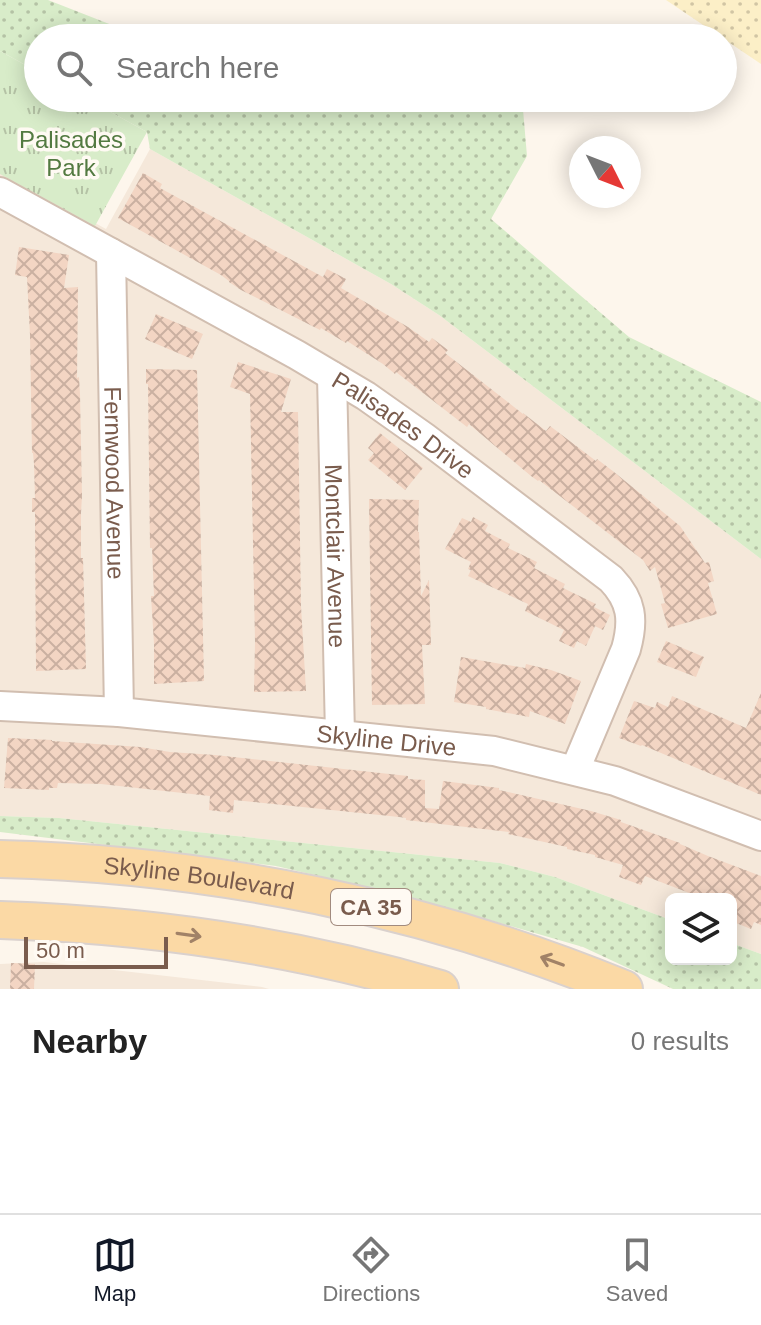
<!DOCTYPE html>
<style>
body{margin:0;font-family:Helvetica,sans-serif;background:#f2f2f2;color:#222}
.controls{position:absolute;right:24px;bottom:24px;display:grid;overflow:hidden;border-radius:12px;box-shadow:0 4px 20px #0003}
.controls button{width:72px;height:72px;display:grid;place-items:center;padding:0;border:0;border-bottom:2px solid #e0e0e0;background:#fff;color:#222;font:40px sans-serif}
.compass{position:absolute;left:569px;top:136px;width:72px;height:72px;border-radius:50%;background:#fff;box-shadow:0 4px 20px #0003;rotate:132deg}
.scale{position:absolute;left:24px;bottom:20px;width:144px;box-sizing:border-box;padding-left:8px;border:4px solid #7a5c4d;border-top:0;font-size:22px;line-height:28px;white-space:nowrap;color:#7a5c4d;-webkit-text-stroke:6px #fffaf3;paint-order:stroke}
.list{margin:0;padding:0;list-style:none}
h2{display:flex;justify-content:space-between;align-items:center;height:104px;margin:0;padding:0 32px;font-size:34px}
h2 small{font-size:26px;font-weight:400;color:#767676}
.icon{flex:none;width:44px;height:44px;fill:none;stroke:currentColor;stroke-width:2;stroke-linecap:round;stroke-linejoin:round}
.map{position:relative;flex:none;width:761px;height:989px;overflow:hidden}
.search{position:absolute;background:#fff;box-shadow:0 4px 20px #0003;left:24px;right:24px;top:24px;height:88px;display:flex;align-items:center;gap:20px;box-sizing:border-box;padding:0 28px;border-radius:44px;color:#767676;font-size:30px}
.sheet{height:224px;background:#fff}
nav{display:flex;justify-content:space-around;align-items:center;box-sizing:border-box;height:112px;border-top:2px solid #e0e0e0;background:#fff;font-size:22px;color:#767676}
nav a{display:grid;justify-items:center;gap:4px}
nav .on{color:#111827}
.map>svg:first-child{display:block}
.residential{fill:#f5e8da}
.grass{fill:url(#grass-dots)}
.sand{fill:url(#sand-dots)}
.park{fill:url(#park-tufts)}
.building{fill:url(#building-cross-hatch)}
.lines{fill:none;stroke-linecap:round;stroke-linejoin:round}
.minor-casing{stroke:#d1beb0;stroke-width:32}
.major-casing{stroke:#dad1cd;stroke-width:40}
.minor{stroke:#fff;stroke-width:28}
.major{stroke:#fbd9a5;stroke-width:36}
.oneway{stroke:#a18267}
.labels{text-anchor:middle;dominant-baseline:central;stroke-width:7;stroke-linejoin:round;paint-order:stroke}
.shield{fill:#fffaf3;stroke:#a28b7f;stroke-width:2}
.shield-label{font-size:22px;font-weight:bold;fill:#7a5c4d}
.park-label{font-size:24px;fill:#537a41;stroke:#fffaf3}
.street-label{font-size:24px;fill:#7a5c4d;stroke:#fffaf3}
</style>
<div class="map">
<svg width="761" height="989" viewBox="0 0 761 989">
<defs>
<pattern id="grass-dots" width="8" height="8" patternUnits="userSpaceOnUse" patternTransform="scale(2)"><rect width="8" height="8" fill="#d8ecc9"/><path d="M2 2h.1M6 6h.1" fill="none" stroke="#b4c2a5" stroke-width="1.8" stroke-linecap="round"/></pattern>
<pattern id="sand-dots" width="8" height="8" patternUnits="userSpaceOnUse" patternTransform="scale(2)"><rect width="8" height="8" fill="#fcefc7"/><path d="M2 2h.1M6 6h.1" fill="none" stroke="#d1c5a4" stroke-width="1.8" stroke-linecap="round"/></pattern>
<pattern id="park-tufts" width="24" height="20" patternUnits="userSpaceOnUse" patternTransform="scale(2)"><rect width="24" height="20" fill="#d8ecc9"/><path d="M3 7l-1-3M5 7V3M7 7l1-3M15 17l-1-3M17 17v-4M19 17l1-3" fill="none" stroke="#b4c2a5"/></pattern>
<pattern id="building-cross-hatch" width="8" height="8" patternUnits="userSpaceOnUse" patternTransform="scale(2)"><rect width="8" height="8" fill="#f3d5c3"/><path d="M0 0l8 8M0 8l8-8" fill="none" stroke="#cab0a1"/></pattern>
</defs>
<rect width="100%" height="100%" fill="#fdf6ec"/>
<path class="residential" d="M150,149l241,135 48,31 322,244v395l-30,-11v-44h-60v21l-116,-43 -55,-14 -441,-45 -59,-2v-645l106,58z
M44,962l218,25 7,2h-269v-25z"/>
<path class="grass" d="M0,0h48l97,38h-107v34l-38,-21z
M85,98h228l11,4 98,-4h100l5,58 -36,63 138,118 132,65v157l-322,-244 -48,-31 -241,-135 -3,-17z
M0,816l59,2 441,45 55,14 116,43v39h60v-16l30,11v35h-88l-90,-42 -166,-48 -141,-33 -276,-34z"/>
<path class="sand" d="M666,0h95v64z"/>
<path class="park" d="M0,51l38,21v26h47l62,34 -52,94 -95,-52z"/>
<path class="building" d="M143,173l19,11 -2,4 163,89 4,-8 19,10 -5,9 67,39 21,15 3,-4 16,12 -3,3 78,61v-1l23,18 4,-5 46,35 1,-2 17,13 66,54 25,37 4,-1 5,19 -6,2 9,31 -49,14 -7,-24 4,-1 -10,-36 -5,4 -7,-11 -104,-80 -1,1 -7,-5 -62,-52 -2,3 -71,-55 -1,2 -12,-10 -36,-23 -1,2 -25,-15 -1,2 -79,-40 -12,-8v-1l-8,-6 -103,-57z
M19,247l50,8 -5,33 14,-1 -1,91 2,-1 1,17 2,102 -1,17v45h2l3,111 -50,2 -1,-149v-10h-3v-14h3l-1,-34 -1,-11h-1l-2,-118 -3,-58 -12,-2z
M156,314l47,20 -11,25 -47,-20z
M238,362l53,17 -10,33h17l3,194 5,85 -52,1 1,-50 -5,-248 -20,-7z
M146,369l51,1 7,311 -50,3v-40l-3,-48h3l-2,-48h-2l-2,-164h-2z
M380,433l43,35 -18,22 -37,-30 6,-7 -6,-5z
M369,499l50,1 -1,32h1l2,64 8,-16 2,65h-9l3,59 -53,1z
M473,517l15,8 -3,6 25,13 -2,4 29,14 -3,6 31,16 -2,4 33,16 -2,3 16,8 -7,15 -8,-4 -9,20 -9,-5 -3,7 -15,-7 5,-11 -39,-19 3,-7 -60,-28 3,-6 -3,-1 3,-7 -26,-13 17,-31 9,4z
M666,641l38,16 -8,20 -39,-15z
M461,657l64,11 1,-4 25,6 30,11 -16,43 -35,-13 -1,6 -43,-8v-2l-32,-5z
M761,693v102l-119,-50 -1,1 -22,-8 15,-37 21,7 2,-6 11,5 4,-11 74,32z
M8,738l44,2v1l88,6 30,5 45,3 193,21v3l17,1v28l14,1 4,-28 56,7v2l92,21 30,9v2l59,21v1l28,12 53,20v49l-7,-3 -3,7 -20,-8v-22h-26l-60,-23 -4,9 -22,-8 4,-12 -28,-8v-2l-28,-6v-2l-59,-13 1,-2 -103,-12v-2l-7,-1 -165,-17 -1,13 -24,-3 1,-14 -109,-12 -43,-1 -1,5h-8v2l-45,-2z
M11,963l24,1 -1,25h-24z"/>
<g class="lines">
<defs>
<g id="minor">
<path id="s1" d="M0,192l297,163 69,41 58,41 187,142c21,22 23,41 15,70l-51,121"/>
<path id="s2" d="M111,253l8,459"/>
<path id="s3" d="M332,376l8,359"/>
<path id="s4" d="M0,706l119,6 375,39 121,30 146,55"/>
</g>
<g id="major">
<path id="s5" d="M0,859c213,5 427,49 624,130"/>
<path d="M0,920c149,5 297,26 440,69"/>
</g>
</defs>
<use href="#minor" class="minor-casing"/>
<use href="#major" class="major-casing"/>
<use href="#minor" class="minor"/>
<use href="#major" class="major"/>
</g>
<defs><path id="oneway-shaft" d="M-6 0H5M1.5-3L5.5 0L1.5 3" fill="none" stroke-width="1.6" stroke-linecap="round" stroke-linejoin="round" transform="scale(2)"/></defs>
<g class="oneway">
<use href="#oneway-shaft" transform="translate(189 935) rotate(8)"/>
<use href="#oneway-shaft" transform="translate(552 961) rotate(-160)"/>
</g>
<g class="labels">
<rect class="shield" x="331" y="889" width="80" height="36" rx="6"/>
<g class="shield-label">
<text x="371" y="907">CA 35</text>
</g>
<g class="park-label">
<text x="71" y="139">Palisades<tspan x="71" dy="28">Park</tspan></text>
</g>
<g class="street-label">
<text stroke="none"><textPath href="#s1" startOffset="466">Palisades Drive</textPath></text>
<text stroke="none"><textPath href="#s2" startOffset="230">Fernwood Avenue</textPath></text>
<text stroke="none"><textPath href="#s3" startOffset="180">Montclair Avenue</textPath></text>
<text stroke="none"><textPath href="#s4" startOffset="388">Skyline Drive</textPath></text>
<text stroke="none"><textPath href="#s5" startOffset="200">Skyline Boulevard</textPath></text>
</g>
</g>
</svg>
<div class="controls">
<button><svg class="icon" aria-label="layers" viewBox="0 0 24 24"><path d="M12 4l9 5-9 5-9-5zM3 14l9 5 9-5"/></svg></button>
</div>
<svg class="compass" viewBox="-18 -18 36 36"><path d="M0-13l5 13h-10z" fill="#e53935"/><path d="M0 13l5-13h-10z" fill="#767676"/></svg>
<div class="scale">50 m</div>
<div class="search"><svg class="icon" aria-label="search" viewBox="0 0 24 24"><circle cx="10" cy="10" r="6"/><path d="M15 15l6 6"/></svg>Search here</div>
</div>
<section class="sheet">
<h2>Nearby<small>0 results</small></h2>
<ul class="list">
</ul>
</section>
<nav>
<a class="on"><svg class="icon" aria-label="map" viewBox="0 0 24 24"><path d="M3 6l6-2 6 2 6-2v14l-6 2-6-2-6 2zM9 4v14M15 6v14"/></svg>Map</a>
<a><svg class="icon" aria-label="directions" viewBox="0 0 24 24"><path d="M12 3l9 9-9 9-9-9zM9 14v-3h6M13 9l2 2-2 2"/></svg>Directions</a>
<a><svg class="icon" aria-label="saved" viewBox="0 0 24 24"><path d="M7 4h10v16l-5-4-5 4z"/></svg>Saved</a>
</nav>
